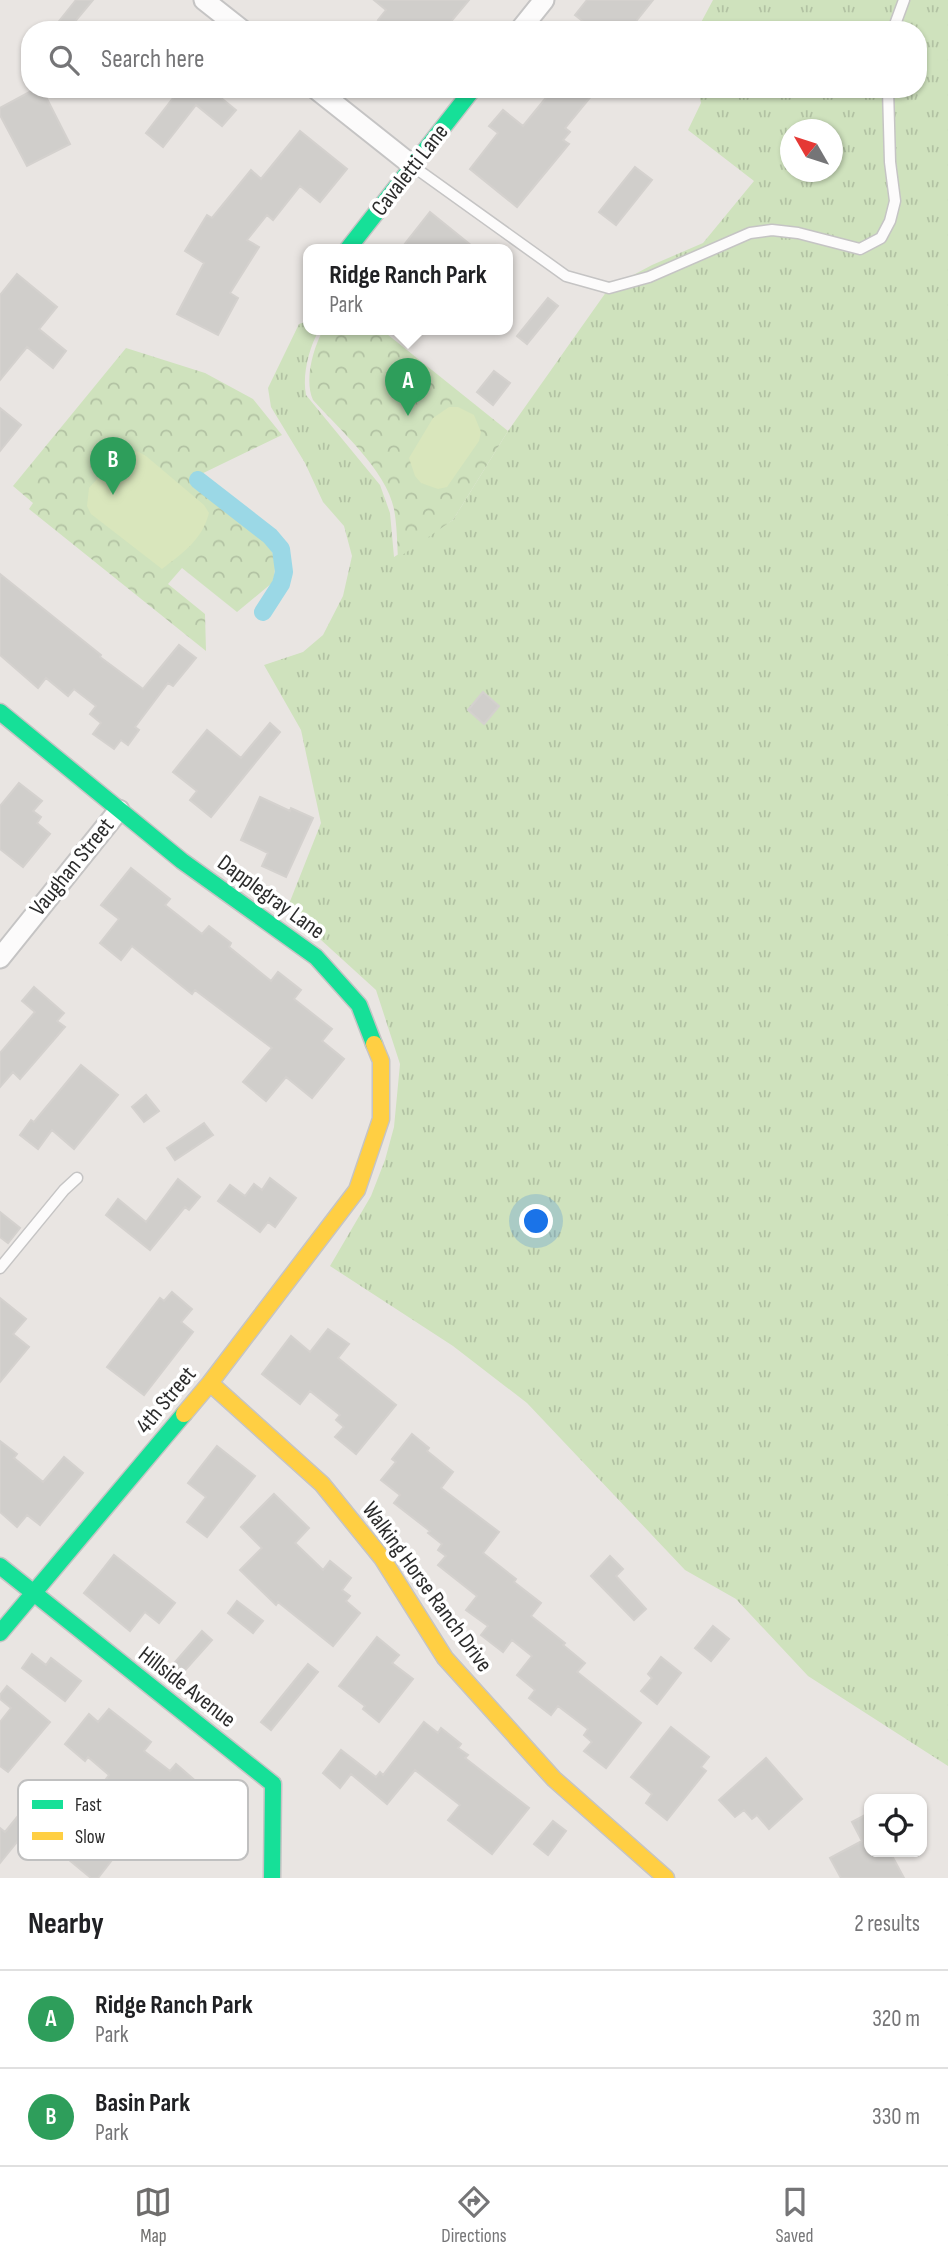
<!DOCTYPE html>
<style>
body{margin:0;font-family:"Sofia Sans Condensed",sans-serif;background:#f6f6f6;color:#202124}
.controls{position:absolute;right:21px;bottom:21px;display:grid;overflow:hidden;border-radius:14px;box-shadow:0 2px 5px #0004}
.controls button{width:63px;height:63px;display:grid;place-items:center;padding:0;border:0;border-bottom:2px solid #e0e0e0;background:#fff;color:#202124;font:35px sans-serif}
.compass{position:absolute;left:780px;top:119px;width:63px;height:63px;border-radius:50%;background:#fff;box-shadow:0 2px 5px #0004;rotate:309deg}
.you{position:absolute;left:537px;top:1222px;width:24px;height:24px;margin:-18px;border:5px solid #fff;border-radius:50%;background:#1a73e8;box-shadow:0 0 0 10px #1a73e833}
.badge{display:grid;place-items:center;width:46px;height:46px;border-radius:50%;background:#6e6d6c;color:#fff;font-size:23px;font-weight:700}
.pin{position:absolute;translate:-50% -58px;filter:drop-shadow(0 2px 4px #0008)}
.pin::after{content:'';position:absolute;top:37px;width:24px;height:21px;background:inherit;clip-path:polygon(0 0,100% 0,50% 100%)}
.popup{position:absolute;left:303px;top:244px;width:210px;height:91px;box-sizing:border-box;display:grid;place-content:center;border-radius:14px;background:#fff;filter:drop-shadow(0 2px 5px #0005);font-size:23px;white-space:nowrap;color:#757577}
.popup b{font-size:26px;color:#202124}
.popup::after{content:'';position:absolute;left:50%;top:100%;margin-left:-14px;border:14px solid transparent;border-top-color:#fff}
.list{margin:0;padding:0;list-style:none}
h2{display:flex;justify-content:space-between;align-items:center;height:91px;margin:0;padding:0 28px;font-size:30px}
h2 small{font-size:23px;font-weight:400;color:#757577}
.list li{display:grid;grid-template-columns:46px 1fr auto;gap:21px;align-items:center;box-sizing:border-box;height:98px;padding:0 28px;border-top:2px solid #e0e0e0}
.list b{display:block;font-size:26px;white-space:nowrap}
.list p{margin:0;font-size:23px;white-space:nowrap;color:#757577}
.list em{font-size:23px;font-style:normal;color:#757577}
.icon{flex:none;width:38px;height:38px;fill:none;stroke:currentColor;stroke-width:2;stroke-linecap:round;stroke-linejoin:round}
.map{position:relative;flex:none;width:948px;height:1878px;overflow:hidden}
.search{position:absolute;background:#fff;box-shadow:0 2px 5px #0004;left:21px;right:21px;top:21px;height:77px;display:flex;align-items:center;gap:18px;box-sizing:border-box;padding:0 24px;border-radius:28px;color:#757577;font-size:26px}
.sheet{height:287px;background:#fff}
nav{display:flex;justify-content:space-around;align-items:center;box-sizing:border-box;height:98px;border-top:2px solid #e0e0e0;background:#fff;font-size:19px;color:#757577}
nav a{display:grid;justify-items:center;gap:4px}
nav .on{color:#6e6d6c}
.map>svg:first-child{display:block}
.grass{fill:url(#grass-tufts);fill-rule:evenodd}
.park{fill:url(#park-crowns)}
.pitch{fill:#d9e6bc}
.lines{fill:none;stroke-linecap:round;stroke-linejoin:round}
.canal{stroke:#9bd8e6;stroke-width:18}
.building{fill:#d0cecb;stroke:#d4d1ce;stroke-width:2}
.lane-casing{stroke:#c5c4c4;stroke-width:13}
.street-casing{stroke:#c5c4c4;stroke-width:23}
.fast-casing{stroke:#c5c4c4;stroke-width:19}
.slow-casing{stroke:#c5c4c4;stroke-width:19}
.lane{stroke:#fcfbfb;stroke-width:10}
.street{stroke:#fcfbfb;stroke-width:19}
.fast{stroke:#16e098;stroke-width:16}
.slow{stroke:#ffcf43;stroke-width:16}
.labels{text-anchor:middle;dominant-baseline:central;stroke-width:7;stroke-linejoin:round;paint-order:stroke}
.street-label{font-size:23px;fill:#2c2c2c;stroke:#fff}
.key{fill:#fff;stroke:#c0c0c0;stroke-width:2}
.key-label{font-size:19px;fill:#2c2c2c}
</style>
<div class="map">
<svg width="948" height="1878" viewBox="0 0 948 1878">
<defs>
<pattern id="grass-tufts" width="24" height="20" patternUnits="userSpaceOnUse" patternTransform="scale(1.75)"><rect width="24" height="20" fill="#cfe2bd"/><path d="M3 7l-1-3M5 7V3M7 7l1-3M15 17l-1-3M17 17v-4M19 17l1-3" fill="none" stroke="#b2c2a3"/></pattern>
<pattern id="park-crowns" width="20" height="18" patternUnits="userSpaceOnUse" patternTransform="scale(1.75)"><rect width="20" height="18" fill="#cfe2bd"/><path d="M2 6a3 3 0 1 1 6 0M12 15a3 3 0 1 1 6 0" fill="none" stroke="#b2c2a3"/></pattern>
</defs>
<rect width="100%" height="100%" fill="#e9e5e2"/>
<path class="grass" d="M713,0h235v1766l-140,-90 -72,-77 -51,-29 -158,-167 -74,-57 -123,-80 41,-70 14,-36 9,-33 6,-63 -24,-74 -89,-81 34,-86 -20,-93 -37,-65 39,-13 20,-17 20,-39 9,-40 -8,-30 -21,-24 -18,-39 -34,-56 -3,-19 31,-64 9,-3v9h11c-10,18 -17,45 -13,65l74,90 10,28 4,44 59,-37 55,-89 101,-143 43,-23 51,-22 51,-62 -66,-51 13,-27 -3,-14h220v-59h-221zM790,130h42v42h-42z"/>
<path class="park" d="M323,330h59l126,101 -55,89 -55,38c-1,-16 -1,-33 -4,-49 -8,-39 -54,-79 -81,-109 -9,-20 0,-51 10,-70z
M126,348l79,25 48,26 29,36 -89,43v9c18,13 68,47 78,63 5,8 5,24 1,33l-35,29 -55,-44 -14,16 37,30 1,37 -177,-142 4,-6 -20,-17z"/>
<path class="pitch" d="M449,407h9l16,8 7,17 -2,9 -32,46 -9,2 -17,-6 -6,-7 -6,-18 24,-40z
M130,450l9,2 7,4 58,49 5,8c-7,27 -26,40 -47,56l-71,-55 -4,-8 2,-18 32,-36z"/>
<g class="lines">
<path class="canal" d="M198,480l72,56 11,13 3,23 -3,12 -18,28"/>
</g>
<path class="building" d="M76,0h17l-25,30h-16z
M374,0h95l-25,30h-53l-13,-10 8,-10z
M587,0h66l-24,30h-49l5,-7 -10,-8z
M35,89h7l28,55 -43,22 -27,-51v-7z
M180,89h30l26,21 -14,16 -26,-21 -33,42 -17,-14z
M553,89h44l-32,39 5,4 -7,8 6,4 -52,63 -47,-38 28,-36 -9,-7 14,-16 20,16z
M300,131l47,38 -27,33 -20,-16 -27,34 -6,-5 -20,25 12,7 -29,46 8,5 -20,37 -41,-21 27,-51 -19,-12 22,-36 5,3 39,-48 10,9z
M635,167l17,13 -36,45 -17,-13z
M430,212l47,38h-77z
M17,274l40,33 -18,22 27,22 -13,17 -26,-21 -27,33v-85z
M548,298l10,8 -31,38 -10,-8z
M494,371l16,12 -17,22 -16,-13z
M0,408l21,17 -21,26z
M0,574l101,81 -1,2 43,32 36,-44 17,13 -23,28 -5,-3 -33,44 4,3 -11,15 -7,-5 -7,9 -21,-15 8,-11 -11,-9 6,-8 -22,-17 -6,7 -22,-18 -8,10 -38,-33z
M483,692l16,14 -15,18 -16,-14z
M270,723l10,9 -69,85 -21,-17 7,-9 -24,-19 34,-42 34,28z
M19,783l23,18 -9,10 8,6 -4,6 13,11 -27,33 -23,-18v-43z
M260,797l30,14 1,-3 22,10 -27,59 -24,-11 6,-13 -27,-13z
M131,868l39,31 -5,6 37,29 7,-8 22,17 -2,4 42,34 7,-9 23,18 -7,9 38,30 -10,12 22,18 -32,39 -26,-21 -20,24 -23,-19 29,-34 -77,-58 -3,4 -60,-48 -11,14 -21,-17 19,-24 -18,-14z
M34,987l30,26 -7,8 8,6 -45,52 -7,-7 -13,15v-34l35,-41 -13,-11z
M81,1065l37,30 -44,54 -22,-19 -14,19 -18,-14 11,-15 3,2z
M146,1095l13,16 -15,11 -12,-15z
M204,1123l9,12 -38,25 -8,-12z
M270,1178l26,20 -21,29 -7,-5 -8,10 -42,-31 12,-16 15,11 9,-12 8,6z
M178,1179l22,18 -11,13 -4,-3 -35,43 -44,-35 12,-16 28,23z
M0,1212l20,16 -12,15 -8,-6z
M172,1292l20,17 -11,13 12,10 -49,63 -37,-28 53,-69 4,3z
M0,1298l26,21 -13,15 16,13 -29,35z
M328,1329l21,15 -11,14 58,47 -40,49 -21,-17 9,-10 -8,-7 4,-5 -30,-24 -10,13 -38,-30 29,-38 19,16z
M412,1434l17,14 -2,3 26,21 -12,16 58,44 -16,21 33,26 -2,3 27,21 -10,13 34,27 -2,2 22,18 -8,9 64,51 -35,45 -22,-17 8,-9 -8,-7 4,-6 -30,-23 -7,9 -22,-17 6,-8 -18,-15 15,-19 -20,-16 -9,12 -22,-17 7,-9 -22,-16 11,-14 -39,-31 8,-9 -8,-6 4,-6 -14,-11 2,-2 -36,-28 6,-8 -19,-15 15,-18 -4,-3z
M0,1441l17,13 -3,4 29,24 21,-25 19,16 -43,52 -13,-10 -10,12 -17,-15z
M217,1446l38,30 -48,61 -20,-15 19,-25 -18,-14z
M274,1494l35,34 -14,15 28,27 7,-9 21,17 -9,12 8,6 -4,5 14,12 -27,33 -55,-44 -2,3 -36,-35 22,-22 -21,-21z
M114,1555l61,48 -16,20 -14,-11 -15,19 -46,-38z
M610,1556l13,13 -7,7 30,33 -12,11 -43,-44z
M237,1601l26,20 -10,12 -25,-20z
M713,1626l16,13 -18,22 -16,-13z
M202,1631l10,9 -33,37 -9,-9z
M377,1637l22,18 -7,8 21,16 -34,43 -16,-13 2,-3 -26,-20z
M32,1654l14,11 5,-7 30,23 -16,20 -43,-33z
M661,1657l20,16 -24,31 -16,-13 11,-13 -4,-4z
M308,1664l10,8 -47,58 -10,-8z
M7,1686l43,36 -42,50 -8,-6v-44l11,-14 -11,-9v-4z
M109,1709l42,33 -7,9 26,20 6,-7 45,39 -6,8 11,9 -27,33 -52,-43 -16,21 4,3 -13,18 -3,-1 -21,27h-7l-62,-51 -29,36v-35l5,4 26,-32 40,32 33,-42 -4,-3 9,-12 -21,-18 -3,4 -20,-17 24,-30 9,8z
M424,1722l14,11 3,-5 20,16 -3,4 10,7 -3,3 64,50 -37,46 -44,-34 12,-15 -45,-35 -28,34 -36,-30 -11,14 -17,-15 18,-23 35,27 4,-5 3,3z
M671,1727l38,30 -8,10 5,4 -39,49 -21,-17 6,-9 -21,-17z
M766,1758l36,41 -33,30 -12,-14 -5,4 -8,-9 -9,7 -16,-17z
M869,1813v39h21l14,26h-63l-11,-20 32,-17 -10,-19z
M553,1821l13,10 -18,24 -14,-11z"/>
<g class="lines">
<defs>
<path id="lane" d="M893,30l11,-30
M414,167l152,109 43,12 40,-11 101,-44 22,-3 26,3 62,16 21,-11 9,-17 5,-20 -5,-39 -2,-73
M0,1268l64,-78 13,-12"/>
<path id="street" d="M204,0l38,30
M520,30l24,-30
M316,89l97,77
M0,958l119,-148"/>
<path id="fast" d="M347,250l126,-161
M0,712l182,149 134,96 43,48 15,39
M0,1566l273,218 -1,94
M0,1633l184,-219"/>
<path id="slow" d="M210,1383l112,101 60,74 63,100 109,121 112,99
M184,1414l26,-31 147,-193 24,-71v-58l-7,-17"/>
</defs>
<use href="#lane" class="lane-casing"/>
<use href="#street" class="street-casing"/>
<use href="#fast" class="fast-casing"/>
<use href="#slow" class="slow-casing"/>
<use href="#lane" class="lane"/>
<use href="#street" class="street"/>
<use href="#fast" class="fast"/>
<use href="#slow" class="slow"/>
</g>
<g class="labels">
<g class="street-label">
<text transform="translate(410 170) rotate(-52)">Cavaletti Lane</text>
<text transform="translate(72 867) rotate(-51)">Vaughan Street</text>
<text transform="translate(271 897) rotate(36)">Dapplegray Lane</text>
<text transform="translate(166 1400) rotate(-50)">4th Street</text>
<text transform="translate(427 1587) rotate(54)">Walking Horse Ranch Drive</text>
<text transform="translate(187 1687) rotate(38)">Hillside Avenue</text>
</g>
</g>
<rect x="18" y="1780" width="230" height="80" rx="10" class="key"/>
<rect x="32" y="1800" width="31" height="9" fill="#16e098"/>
<rect x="32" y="1832" width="31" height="8" fill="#ffcf43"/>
<g class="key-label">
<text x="75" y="1811">Fast</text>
<text x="75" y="1843">Slow</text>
</g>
</svg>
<div class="controls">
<button><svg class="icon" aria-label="locate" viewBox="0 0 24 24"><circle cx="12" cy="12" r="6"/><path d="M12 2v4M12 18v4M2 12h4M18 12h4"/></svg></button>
</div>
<svg class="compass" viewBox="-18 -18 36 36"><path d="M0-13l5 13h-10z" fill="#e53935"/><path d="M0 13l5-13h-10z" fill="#757577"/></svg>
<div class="you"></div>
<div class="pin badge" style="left:408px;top:416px;background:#2e9e5b">A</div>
<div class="popup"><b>Ridge Ranch Park</b>Park</div>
<div class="pin badge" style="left:113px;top:495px;background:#2e9e5b">B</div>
<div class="search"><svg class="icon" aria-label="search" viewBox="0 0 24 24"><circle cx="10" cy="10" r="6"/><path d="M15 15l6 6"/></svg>Search here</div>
</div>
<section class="sheet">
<h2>Nearby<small>2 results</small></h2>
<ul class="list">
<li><span class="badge" style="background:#2e9e5b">A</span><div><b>Ridge Ranch Park</b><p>Park</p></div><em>320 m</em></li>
<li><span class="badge" style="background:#2e9e5b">B</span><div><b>Basin Park</b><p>Park</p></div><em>330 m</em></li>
</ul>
</section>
<nav>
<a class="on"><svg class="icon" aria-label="map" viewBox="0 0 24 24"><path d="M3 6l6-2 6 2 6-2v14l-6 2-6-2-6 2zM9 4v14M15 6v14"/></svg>Map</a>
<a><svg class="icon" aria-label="directions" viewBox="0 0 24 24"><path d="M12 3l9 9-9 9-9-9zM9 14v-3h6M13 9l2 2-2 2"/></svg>Directions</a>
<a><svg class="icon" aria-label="saved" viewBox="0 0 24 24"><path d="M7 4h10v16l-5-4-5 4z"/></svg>Saved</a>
</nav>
